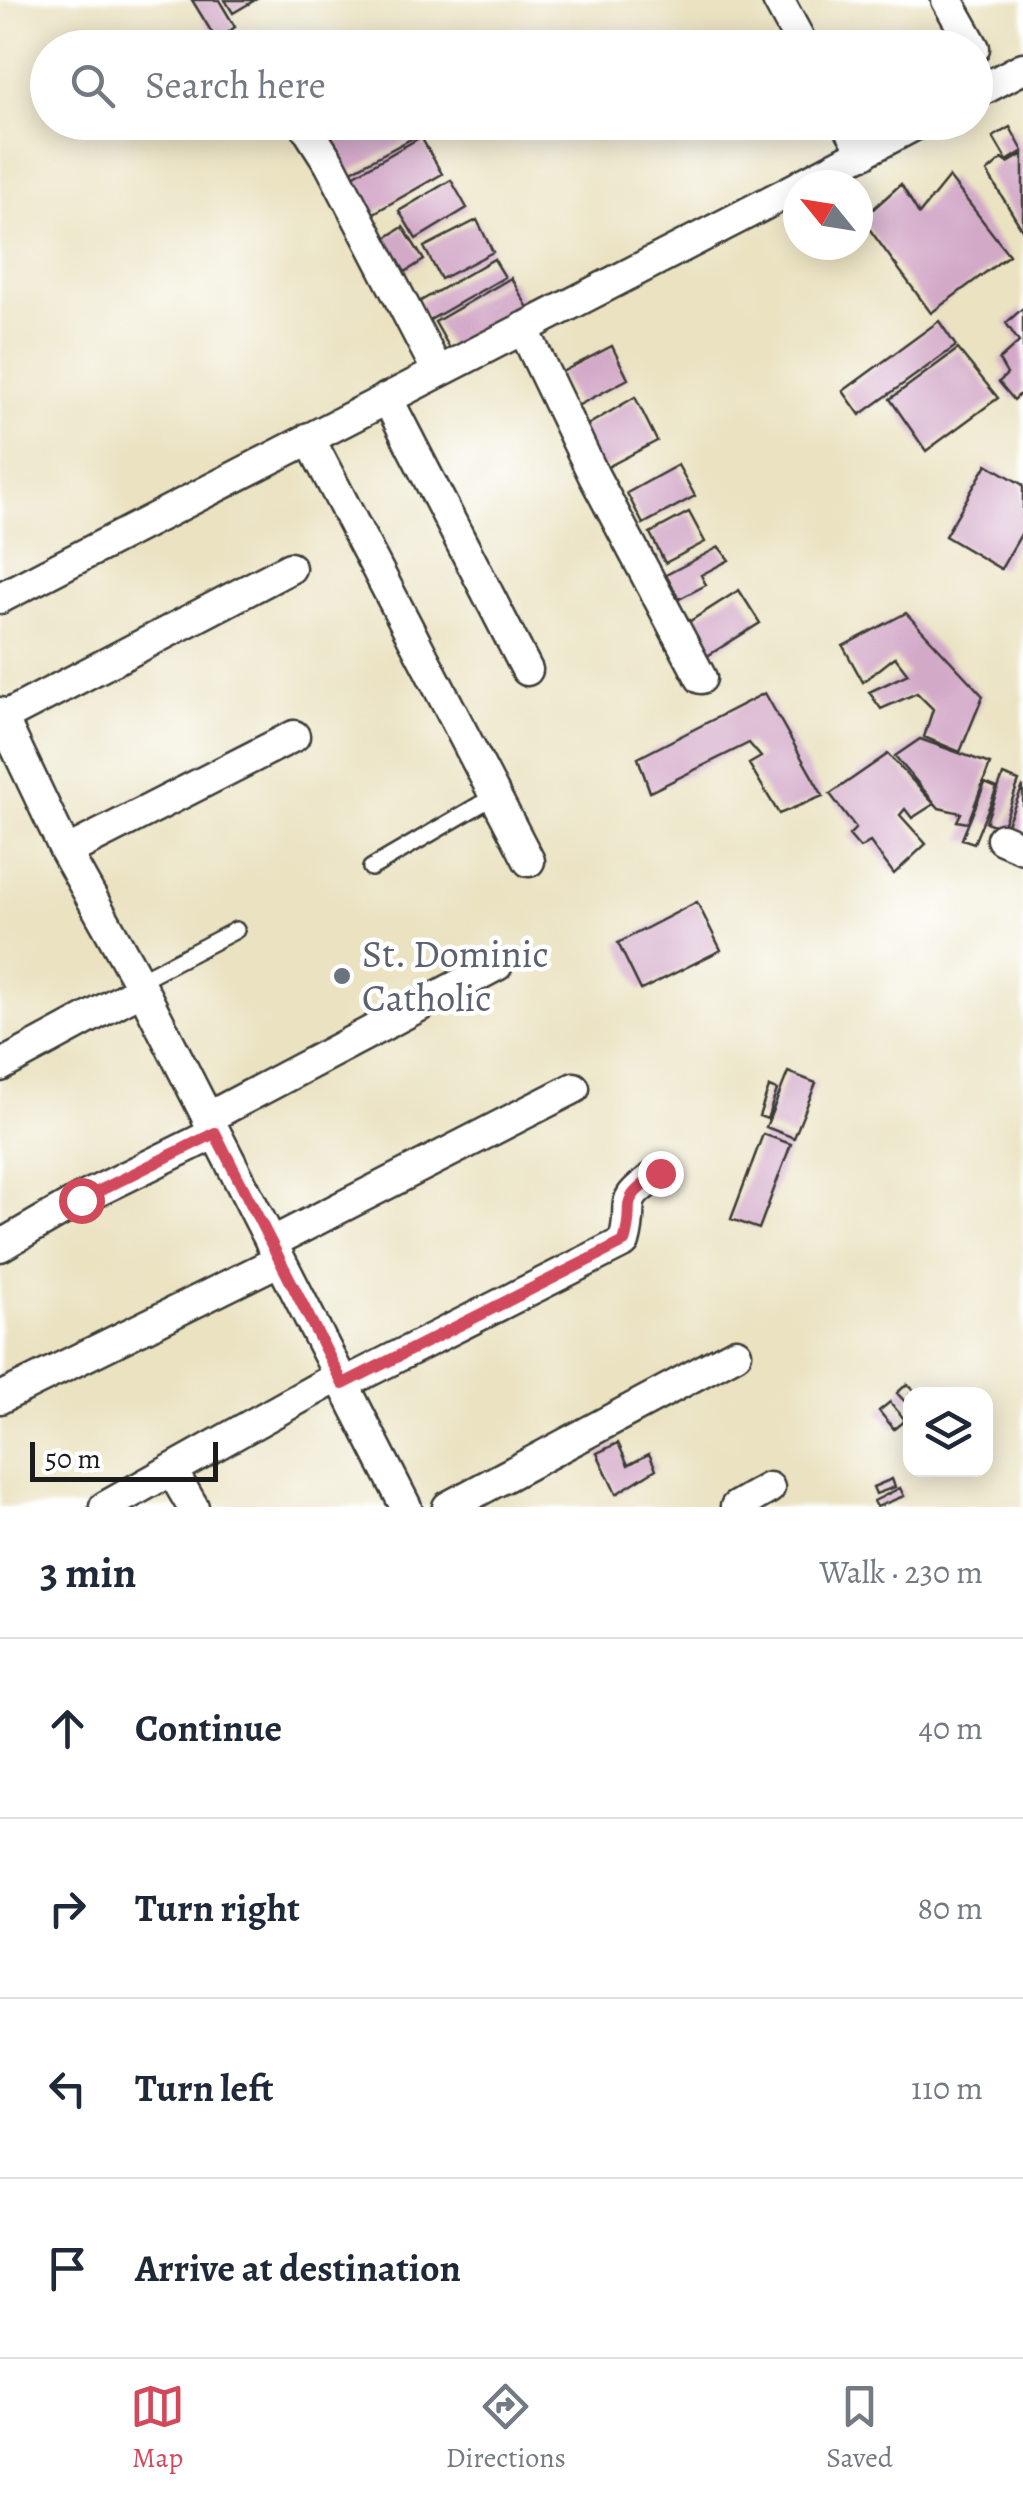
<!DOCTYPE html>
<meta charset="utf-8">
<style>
body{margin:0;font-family:Alegreya,serif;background:#f6f6f7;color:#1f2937}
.controls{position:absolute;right:30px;bottom:30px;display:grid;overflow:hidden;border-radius:20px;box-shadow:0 5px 25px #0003}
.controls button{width:90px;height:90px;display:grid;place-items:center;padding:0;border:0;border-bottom:2px solid #e0e1e3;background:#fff;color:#1f2937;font:50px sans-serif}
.compass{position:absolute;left:783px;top:170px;width:90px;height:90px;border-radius:50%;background:#fff;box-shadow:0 5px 25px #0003;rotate:300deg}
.scale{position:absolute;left:30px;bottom:25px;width:188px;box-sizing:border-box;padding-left:10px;border:5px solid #1c1c1c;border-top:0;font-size:28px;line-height:35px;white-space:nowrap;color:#1c1c1c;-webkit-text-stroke:8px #fff;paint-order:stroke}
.stop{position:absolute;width:30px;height:30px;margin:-22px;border:8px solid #d1495b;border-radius:50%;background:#fff}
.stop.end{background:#d1495b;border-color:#fff;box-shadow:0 2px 10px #0008}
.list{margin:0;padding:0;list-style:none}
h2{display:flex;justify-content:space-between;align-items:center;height:130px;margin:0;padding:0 40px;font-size:42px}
h2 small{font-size:32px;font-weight:400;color:#747a83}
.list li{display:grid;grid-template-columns:65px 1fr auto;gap:30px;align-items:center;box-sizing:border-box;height:180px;padding:0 40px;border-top:2px solid #e0e1e3}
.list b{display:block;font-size:38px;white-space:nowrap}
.list em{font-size:32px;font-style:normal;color:#747a83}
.icon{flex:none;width:55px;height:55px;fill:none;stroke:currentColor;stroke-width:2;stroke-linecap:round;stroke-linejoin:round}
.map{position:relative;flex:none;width:1023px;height:1507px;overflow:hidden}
.search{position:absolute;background:#fff;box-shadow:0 5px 25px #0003;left:30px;right:30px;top:30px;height:110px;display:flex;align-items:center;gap:25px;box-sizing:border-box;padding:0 35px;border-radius:55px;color:#747a83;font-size:38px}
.sheet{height:850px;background:#fff}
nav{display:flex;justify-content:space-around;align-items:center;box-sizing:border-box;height:140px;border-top:2px solid #e0e1e3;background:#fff;font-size:28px;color:#747a83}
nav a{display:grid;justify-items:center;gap:5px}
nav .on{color:#d1495b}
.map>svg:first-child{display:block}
.building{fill:#d3a9c8}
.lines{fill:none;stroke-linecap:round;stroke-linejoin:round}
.service-casing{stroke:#3b3a35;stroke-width:20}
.minor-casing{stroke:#3b3a35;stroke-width:35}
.service{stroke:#fff;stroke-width:15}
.minor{stroke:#fff;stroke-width:30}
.route{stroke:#d1495b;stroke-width:12}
.worship-dot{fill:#6b7280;stroke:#fff;stroke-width:4}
.labels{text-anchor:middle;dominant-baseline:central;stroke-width:9;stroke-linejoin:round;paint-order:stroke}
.worship-label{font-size:38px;fill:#5b616d;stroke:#fff;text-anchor:start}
</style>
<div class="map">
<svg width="1023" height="1507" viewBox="0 0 1023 1507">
<rect width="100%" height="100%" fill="#fff"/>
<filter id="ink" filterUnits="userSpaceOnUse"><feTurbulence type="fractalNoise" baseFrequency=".01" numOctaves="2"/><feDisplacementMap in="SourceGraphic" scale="20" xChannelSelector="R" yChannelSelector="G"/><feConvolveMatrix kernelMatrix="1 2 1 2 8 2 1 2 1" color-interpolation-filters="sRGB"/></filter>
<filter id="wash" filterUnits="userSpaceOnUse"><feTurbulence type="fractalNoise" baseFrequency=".0048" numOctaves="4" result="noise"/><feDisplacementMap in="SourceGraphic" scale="40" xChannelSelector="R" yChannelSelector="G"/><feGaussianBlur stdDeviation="2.25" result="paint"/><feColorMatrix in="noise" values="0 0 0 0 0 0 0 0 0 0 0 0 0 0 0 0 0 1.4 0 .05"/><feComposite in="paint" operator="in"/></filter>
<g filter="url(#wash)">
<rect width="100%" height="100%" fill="#eae2c1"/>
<g id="blocks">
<path class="building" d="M192,0h27l16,27 -18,14z
M225,0h30l-22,13z
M355,122h62l5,11 -80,43 -19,-36z
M1010,127l13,24 -16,10 -14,-24z
M421,137l21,37 -75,43 -21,-37z
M1023,154v77l-36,-59 15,-13 6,4z
M949,177l60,78 -78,58 -69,-94 39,-35 18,30z
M451,180l16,28 -51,31 -17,-28z
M477,220l16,32 -52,27 -17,-32z
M403,227l21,33 -19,12 -21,-33z
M494,259l11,18 -77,44 -9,-19z
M511,278l21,37 -76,44 -21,-37z
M1023,308v83l-9,9 -15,-18 8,-8 -8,-14 20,-18 -13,-19z
M939,321l17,25 -96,69 -17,-24z
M612,346l16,33 -51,27 -17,-33z
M958,349l40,49 -72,53 -36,-52z
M635,397l22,44 -63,33 -20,-41z
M987,464l36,21v46l-22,38 -56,-33z
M678,465l17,31 -52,28 -16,-31z
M689,512l16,30 -40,21 -15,-30z
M719,547l10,13 -28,15 5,10 -27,14 -13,-24z
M739,590l21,33 -56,35 -20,-33z
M906,613l77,83 -23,56 -36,-15 9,-28 -16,-16 -36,16 -12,-17 39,-18 -13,-17 -32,25 -20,-36z
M765,693l58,103 -44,18 -30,-50 12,-7 -12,-14 -99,49 -12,-34z
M920,739l70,25 -22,59 -11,-2 4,-8 -22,-5 -44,-52z
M888,754l46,50 -22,14 -7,-9 -5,6 26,29 -32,30 -24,-32 -10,6 -11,-13 7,-7 -26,-34z
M1003,775l16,6 -17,47 -16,-6z
M985,783l12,5 -23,55 -12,-4z
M1023,786v55l-20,-8z
M697,902l24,48 -80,40 -23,-47z
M788,1072l28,11 -22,55 -28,-11z
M769,1087l8,3 -10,29 -8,-3z
M763,1134l28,10 -32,85 -28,-10z
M907,1384l11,10h-8v13l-13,-14z
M890,1402l15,18 -11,9 -15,-18z
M618,1443l10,22 21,-11 7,15 -40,25 -19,-41z
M892,1479l3,8 -19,7 -3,-7z
M900,1488l4,8 -27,11 -3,-6z"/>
</g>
</g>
<g filter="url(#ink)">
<use href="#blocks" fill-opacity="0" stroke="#3b3a35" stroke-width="2.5"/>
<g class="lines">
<defs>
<path id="service" d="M371,868l122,-71
M138,981l98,-51"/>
<path id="minor" d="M778,0l26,48
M947,0l27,48
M976,93l47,-25
M303,122l27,42 108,208
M847,122l17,31
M801,185l119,-63
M523,328l71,148 107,202
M387,398l140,272
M309,438l220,423
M0,598l798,-411
M0,713l66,139 72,129 268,526
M2,718l288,-150
M1002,839l21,9
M66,852l228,-116
M0,1066l142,-77
M207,1118l290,-153
M271,1243l303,-155
M0,1246l81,-47 134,-66
M343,1384l281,-142c12,-42 -11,-38 36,-69
M0,1398l280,-138
M172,1471l21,36
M105,1507l234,-131
M448,1507l288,-154
M736,1507l33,-19"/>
</defs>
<use href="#service" class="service-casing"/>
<use href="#minor" class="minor-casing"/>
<use href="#service" class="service"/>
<use href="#minor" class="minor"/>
</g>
</g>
<g class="lines" filter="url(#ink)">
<path class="route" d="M81,1200l134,-67 128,251 281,-142c13,-42 -11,-38 36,-69"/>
</g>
<circle class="worship-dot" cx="342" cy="976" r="10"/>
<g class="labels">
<g class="worship-label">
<text x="362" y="954">St. Dominic<tspan x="362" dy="44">Catholic</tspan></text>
</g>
</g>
</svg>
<div class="controls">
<button><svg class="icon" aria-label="layers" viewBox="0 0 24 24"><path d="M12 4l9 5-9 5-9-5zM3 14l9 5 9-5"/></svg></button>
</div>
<svg class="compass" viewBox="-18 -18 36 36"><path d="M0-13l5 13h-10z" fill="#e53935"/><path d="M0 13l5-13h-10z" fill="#747a83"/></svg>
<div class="scale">50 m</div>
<div class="stop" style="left:81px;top:1200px"></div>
<div class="stop end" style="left:660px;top:1173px"></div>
<div class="search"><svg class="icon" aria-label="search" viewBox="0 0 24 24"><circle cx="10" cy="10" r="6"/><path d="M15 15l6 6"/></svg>Search here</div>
</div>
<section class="sheet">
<h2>3 min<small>Walk · 230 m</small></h2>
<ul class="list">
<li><svg class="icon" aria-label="ahead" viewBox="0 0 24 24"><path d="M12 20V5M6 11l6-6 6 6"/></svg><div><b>Continue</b></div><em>40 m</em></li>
<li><svg class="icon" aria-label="right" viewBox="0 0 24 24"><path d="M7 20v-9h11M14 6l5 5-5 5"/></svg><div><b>Turn right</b></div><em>80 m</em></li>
<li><svg class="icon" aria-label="left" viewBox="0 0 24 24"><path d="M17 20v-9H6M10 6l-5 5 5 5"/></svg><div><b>Turn left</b></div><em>110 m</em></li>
<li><svg class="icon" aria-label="arrive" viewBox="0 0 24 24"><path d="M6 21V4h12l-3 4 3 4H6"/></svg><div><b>Arrive at destination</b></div></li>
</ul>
</section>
<nav>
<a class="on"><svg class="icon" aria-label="map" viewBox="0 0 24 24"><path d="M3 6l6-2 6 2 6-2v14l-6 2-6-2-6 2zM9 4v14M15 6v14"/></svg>Map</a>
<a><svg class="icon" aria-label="directions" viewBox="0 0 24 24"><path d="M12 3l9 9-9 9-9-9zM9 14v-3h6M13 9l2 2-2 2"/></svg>Directions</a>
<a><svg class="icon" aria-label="saved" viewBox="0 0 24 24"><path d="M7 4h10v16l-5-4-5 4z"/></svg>Saved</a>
</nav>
